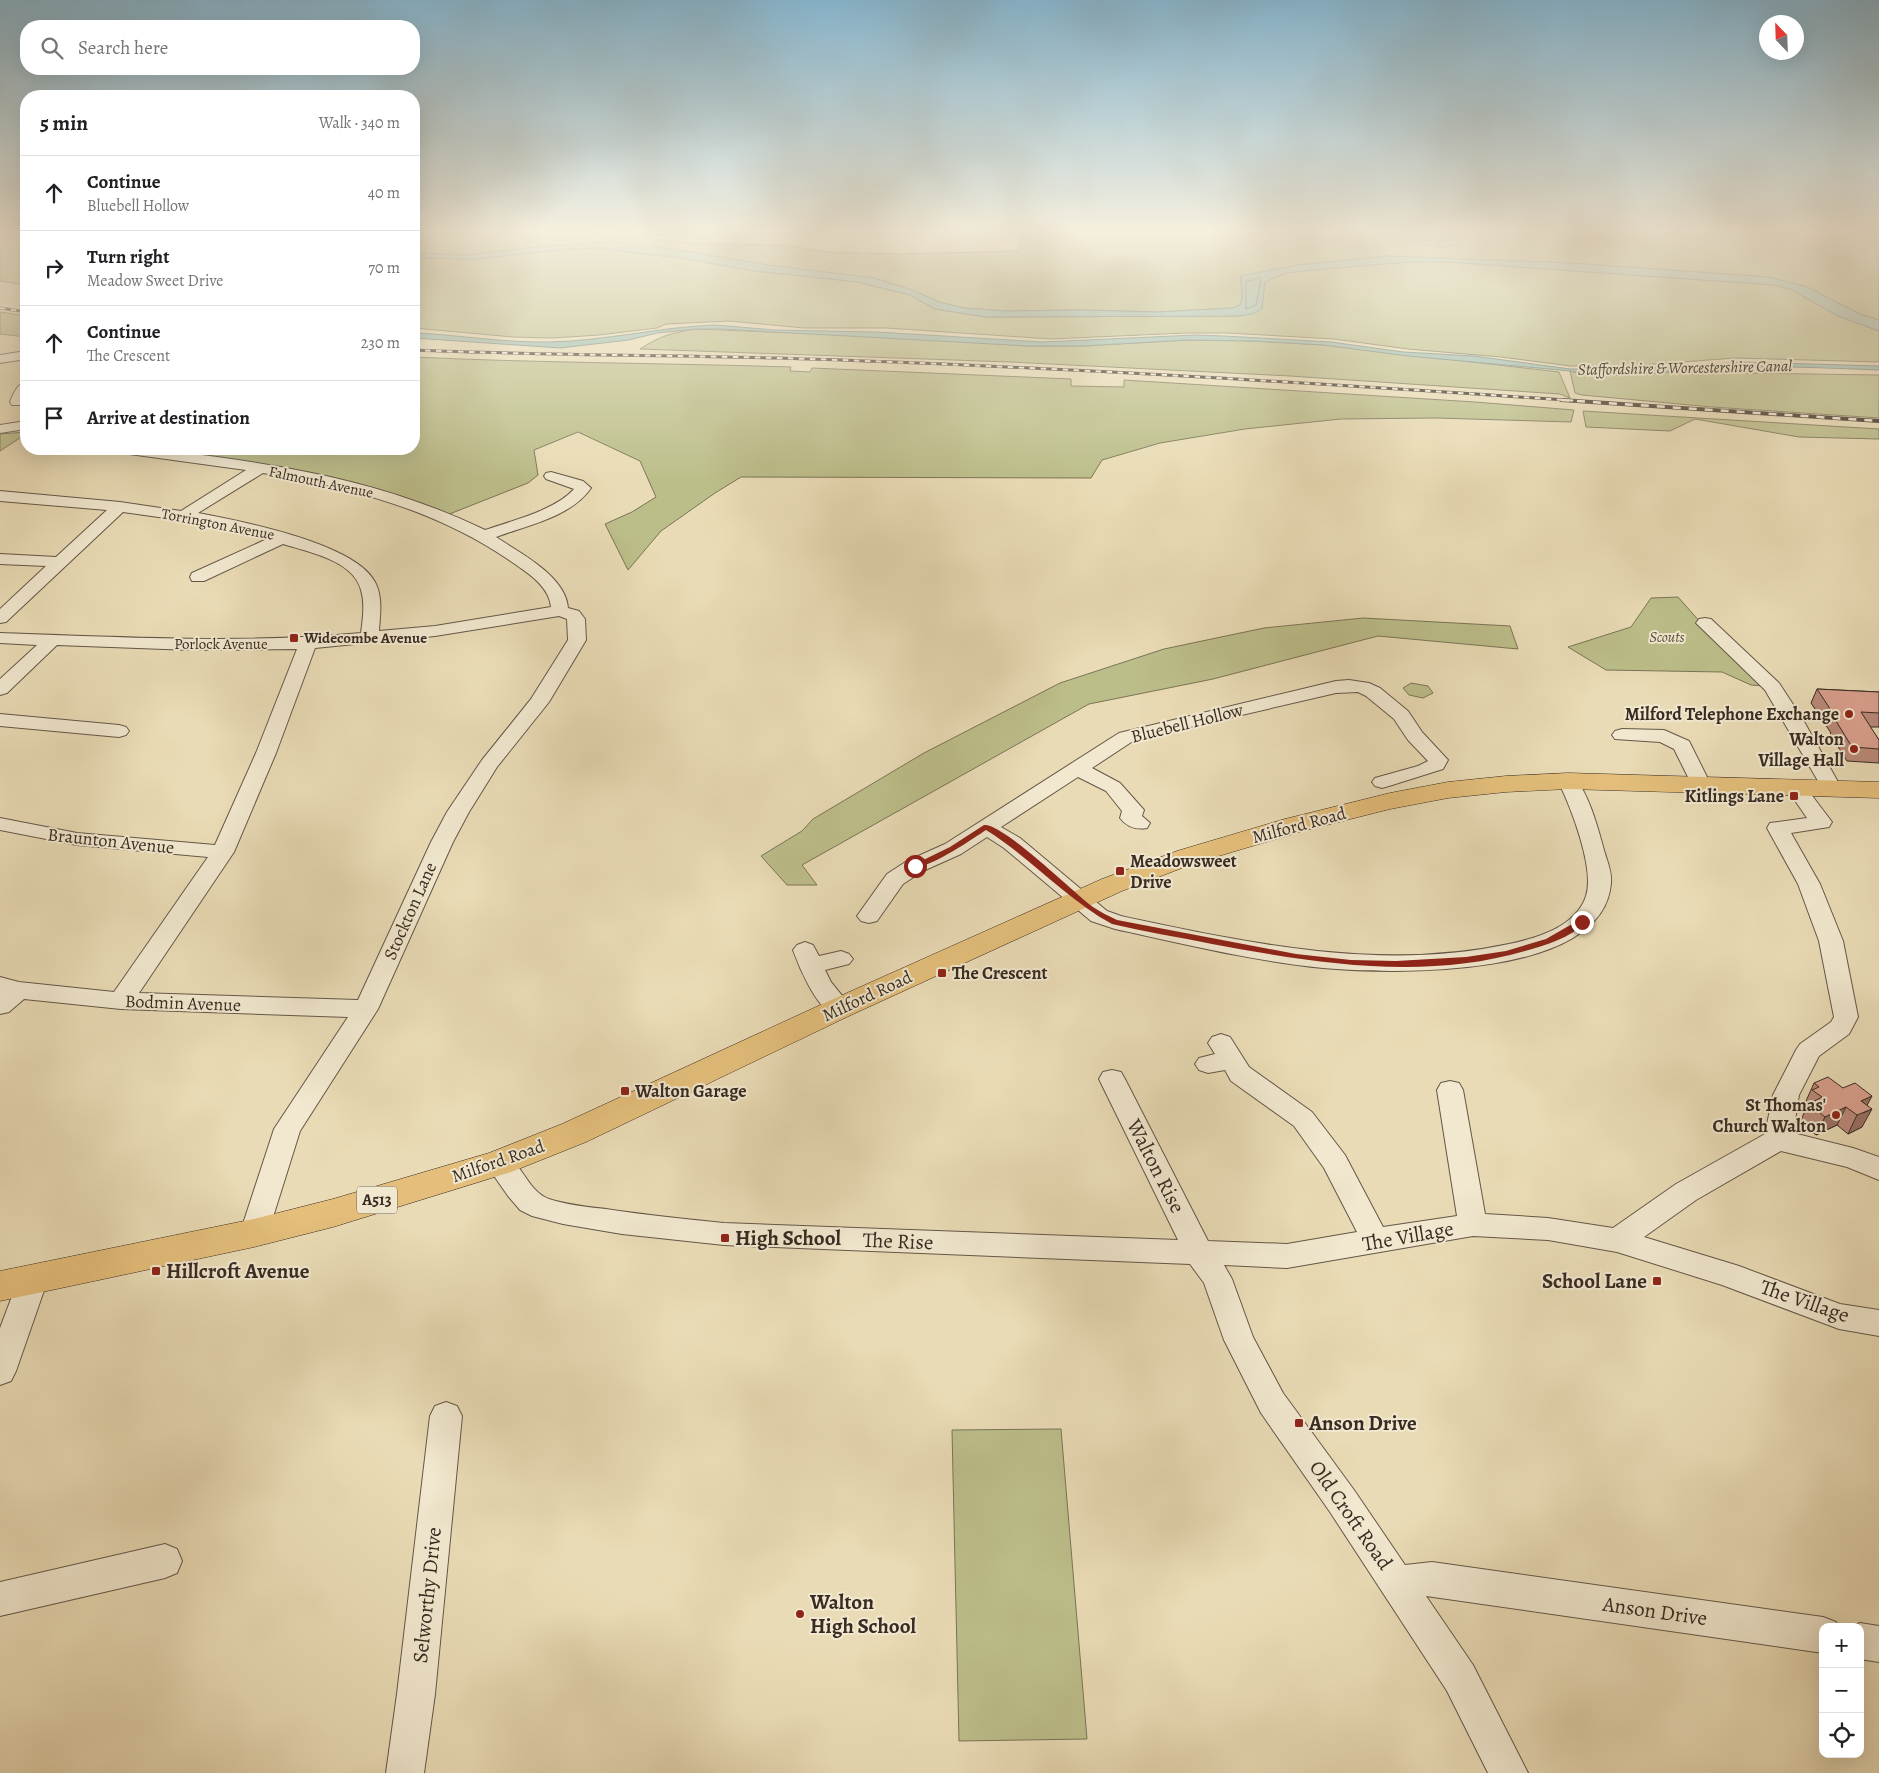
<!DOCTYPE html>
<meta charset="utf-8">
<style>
body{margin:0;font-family:Alegreya,serif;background:#f2f2f2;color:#202124}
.controls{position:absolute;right:15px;bottom:15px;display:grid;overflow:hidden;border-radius:10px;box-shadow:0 5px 20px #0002}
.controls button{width:45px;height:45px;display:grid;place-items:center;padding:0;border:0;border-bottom:1px solid #e0e0e0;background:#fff;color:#202124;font:25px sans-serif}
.compass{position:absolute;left:1759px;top:15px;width:45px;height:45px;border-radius:50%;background:#fff;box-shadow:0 5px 20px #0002;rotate:337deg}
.stop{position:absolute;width:15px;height:15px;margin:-11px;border:4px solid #8f2418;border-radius:50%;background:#fff}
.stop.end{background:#8f2418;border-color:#fff;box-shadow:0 1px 5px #0008}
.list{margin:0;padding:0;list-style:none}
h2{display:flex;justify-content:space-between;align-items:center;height:65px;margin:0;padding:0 20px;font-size:21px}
h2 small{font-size:16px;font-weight:400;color:#757577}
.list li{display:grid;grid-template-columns:32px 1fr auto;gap:15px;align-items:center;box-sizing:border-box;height:75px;padding:0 20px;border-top:1px solid #e0e0e0}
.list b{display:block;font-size:19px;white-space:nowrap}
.list p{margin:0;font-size:16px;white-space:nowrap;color:#757577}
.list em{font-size:16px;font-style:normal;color:#757577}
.icon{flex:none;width:28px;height:28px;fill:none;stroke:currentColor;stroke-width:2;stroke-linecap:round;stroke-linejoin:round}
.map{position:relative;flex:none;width:1879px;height:1773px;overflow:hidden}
.search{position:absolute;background:#fff;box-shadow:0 5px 20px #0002;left:20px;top:20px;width:400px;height:55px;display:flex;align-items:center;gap:12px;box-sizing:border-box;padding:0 18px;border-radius:20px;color:#757577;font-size:19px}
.panel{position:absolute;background:#fff;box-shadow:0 5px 20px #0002;left:20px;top:90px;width:400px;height:365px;border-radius:20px}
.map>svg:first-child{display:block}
.green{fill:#bcbe8a;stroke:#7a7456}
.water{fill:#97bbaf;stroke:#718177}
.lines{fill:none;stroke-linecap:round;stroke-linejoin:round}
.shore{stroke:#687369;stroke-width:1}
.minor-casing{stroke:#645748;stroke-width:2}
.highway-casing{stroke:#382b23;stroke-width:1}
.minor{fill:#f1e8cf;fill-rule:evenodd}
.highway{fill:#e4be7a;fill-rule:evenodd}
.rail-far1-casing{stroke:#382b23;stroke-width:3}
.rail-casing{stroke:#382b23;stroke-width:4}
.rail-far1{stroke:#f1e8cf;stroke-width:2;stroke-dasharray:5.5;stroke-linecap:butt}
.rail{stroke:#f1e8cf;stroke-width:2.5;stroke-dasharray:8;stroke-linecap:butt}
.wall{fill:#bb8a7a;stroke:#382b23}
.shaded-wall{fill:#997063;stroke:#382b23}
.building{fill:#daa08e;stroke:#382b23}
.route{fill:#8f2418}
.poi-dot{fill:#8f2418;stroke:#f1e8cf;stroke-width:2}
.labels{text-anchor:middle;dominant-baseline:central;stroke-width:4;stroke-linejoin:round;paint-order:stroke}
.far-street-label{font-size:15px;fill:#382b23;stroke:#f1e8cf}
.far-park-label{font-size:15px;font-style:italic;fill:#59503d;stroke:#f1e8cf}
.far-poi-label{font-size:15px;font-weight:bold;fill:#382b23;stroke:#f1e8cf;text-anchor:start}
.far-water-label{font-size:16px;font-style:italic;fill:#504f46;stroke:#f1e8cf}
.shield{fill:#f1e8cf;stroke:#706457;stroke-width:1}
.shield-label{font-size:16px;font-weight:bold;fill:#382b23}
.poi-label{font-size:18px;font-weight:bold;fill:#382b23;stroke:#f1e8cf;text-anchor:end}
.street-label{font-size:18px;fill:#382b23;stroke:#f1e8cf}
.near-street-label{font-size:21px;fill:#382b23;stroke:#f1e8cf}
.near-poi-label{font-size:21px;font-weight:bold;fill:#382b23;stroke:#f1e8cf;text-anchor:start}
</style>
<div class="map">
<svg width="1879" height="1773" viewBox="0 0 1879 1773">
<rect width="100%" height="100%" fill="#e9dbb5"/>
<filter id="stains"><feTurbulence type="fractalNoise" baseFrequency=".004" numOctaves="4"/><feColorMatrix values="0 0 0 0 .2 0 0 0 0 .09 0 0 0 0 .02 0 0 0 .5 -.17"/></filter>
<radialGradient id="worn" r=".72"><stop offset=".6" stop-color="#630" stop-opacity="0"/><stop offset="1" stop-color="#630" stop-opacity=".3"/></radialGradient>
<path class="green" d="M0,230h26v55l-26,-4z
M414,230h162l124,14 84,1 41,7 29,1 50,1 113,-3 4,-2 -3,-19h861v90l-19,-6 -53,-27 -39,-10 -198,-14 -182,-7 -90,9 -57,11 1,24 -2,5 -8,3 -74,4 -75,-2 -78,1 -41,-3 -25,-6 -27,-12 -38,-12 -106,-13 -89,-15 -68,-8 -65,4 -78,9 -54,-2z
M598,248l90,11 67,12 103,11 52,13 25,14 51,8 253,-1 22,-16 4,-18 21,-9 26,-3 96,-8h40l326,23 16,4 48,27 41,15v31l-144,-4 -106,8h-58l-70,-9 -93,-8 -74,-10 -106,-6h-43l-134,6 -165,-11h-82l-75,-7 -63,3 -9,4 -58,7 -47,3 -39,-1 -99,-9v-70l63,1 90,-10z
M0,312l26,4v21l-26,-3z
M697,329l212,9 119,8h55l105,-6 65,1 70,4 236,27 11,26 -10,-4 -270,-18 -280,-14 -370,-13c20,-13 33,-17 57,-20z
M414,357c125,6 251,6 377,10l-1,4 20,1 2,-4 259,11v7l53,1v-7l351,22 99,8 -3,12 -134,-4 -96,1 -96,10 -85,14 -58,17 -11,18 -350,-1 -26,16 -54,38 -33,39 -23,-46 27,-12 24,-15 -16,-36 -62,-29 -44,18 4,25 -10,8 -81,32c-16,-10 -35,-14 -53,-20 -81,-28 -166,-35 -250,-46h270z
M1570,371l15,4 88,-3 206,3v43l-167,-11 -130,-12 -7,-2z
M1583,411l296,18v10l-80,-2 -104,-18 -25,12 -84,-4z
M26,432v2l-26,17v-17z
M1678,597l39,44 47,45 -13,-1 -29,-13 -116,-2 -38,-23 63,-20 20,-29z
M1363,618l147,8 8,23 -140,-13 -165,43 -124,25 -287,161 15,20h-30l-26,-29 41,-25 11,-12 111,-66 136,-70 104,-34 100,-21z
M1411,683l17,3 5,7 -10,5 -14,-3 -6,-7z
M1061,1429l26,310 -128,2 -7,-311z"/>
<path class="water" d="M614,230h108l-16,10z
M1419,230l38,1 7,11c-12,9 -46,5 -57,-5z
M611,242l68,8 89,15 106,13 38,12 27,12 25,6 41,3 78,-1 75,2 74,-4 8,-3 2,-6 -1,-23 57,-11 90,-9 182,7 198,14 39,10 53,27 19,6v11l-41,-15 -48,-27 -16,-4 -326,-23h-40l-96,8 -26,3 -21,9 -3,27 -9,5 -14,2 -253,1 -51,-8 -25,-14 -52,-13 -103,-11 -67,-12 -90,-11 -31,1 -90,10 -63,-1v-5l54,2 78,-9z
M715,325l60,5 102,2 166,10 152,-7 29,1 107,6 72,10 71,4 96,13h66l109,-7 134,4v4c-55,-2 -110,-5 -165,-2 -45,2 -101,14 -144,3l-162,-15 -85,-11 -70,-4 -65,-1 -105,6h-55l-307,-17h-24l-40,4 -28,7 -69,8 -146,-10v-5h2c44,2 89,10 133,9 56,-1 110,-15 166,-17z"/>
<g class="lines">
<path class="shore" d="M662,230l42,5 8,-5
M1422,230l-1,9 7,2 26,-1 -1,-10
M1259,278l2,3 -5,24 -10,4v-27z"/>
<defs>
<path id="minor" d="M26,351v8l-26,4v-8z
M26,382v23h-14l-2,-3c3,-8 7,-18 16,-20z
M26,421v8l-26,4v-8z
M115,449c34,-2 68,4 102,8 95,13 181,31 268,73 26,-9 71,-20 89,-41l-28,-10 -2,-3 2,-3 5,-1 32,9 8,7c-20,29 -63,37 -95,49 24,16 70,39 72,71l11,3 6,8 1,21 -37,62 -52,65 -28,45 -16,30 -75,167 -78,122 -32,102 -4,8 -10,3 -10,-3 -4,-8 34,-104 74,-112 -227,-8 -97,-10 -15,13 -9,2v-37l19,5 95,10 94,-135 -131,-12 -77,-15v-12l77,15 138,12 41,-92 41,-104 -106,1 -134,-5 -50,48 -7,2v-16l37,-34 -37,-2v-10c120,4 241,11 361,0 2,-15 4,-30 0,-43 -8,-30 -53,-38 -78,-46l-79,37h-12l-2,-4 2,-4 75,-34 -66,-16 -78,-11 -117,110 -6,1v-14l46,-43 -46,-2v-10l56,3 51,-47 -107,-9v-10l120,11 61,9 65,-41 -124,-17 -5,-1zM263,473c87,14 173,37 246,87 17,12 40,25 42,47l-116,19 -56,5c1,-16 4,-34 -4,-49 -20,-39 -134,-61 -177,-69zM559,616l8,3 1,21 -37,59 -49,61 -35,52 -16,30 -73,158 -219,-7 95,-141 42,-99 39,-105 120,-12z
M1705,618l6,1 68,64 23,35 40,71 -3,4 -7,2 -7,-2 -60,-103 -69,-67 3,-4z
M1349,680l20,3 11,5 28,23 14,21 26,28 -5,9 -54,17 -7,2 -7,-2 -3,-4 3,-4 43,-12 10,-5 -20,-21 -14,-21 -28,-23 -8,-4 -22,1 -185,43 -18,5 -41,27 28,15 24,27 -2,6 8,7 -3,5c-11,2 -20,-1 -27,-10l2,-7 -16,-20 -28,-14 -77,50 19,11 87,73 14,5c127,27 258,56 388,28 28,-6 67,-17 77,-48 9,-27 -15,-89 -28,-115l3,-4 7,-2 7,2c15,21 22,48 29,73 3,11 8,21 7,33 -7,97 -220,91 -288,85 -70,-7 -139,-24 -208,-39l-24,-8 -87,-73 -17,-11 -26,17 -38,17 -20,13 -26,37 -8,2 -8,-2 -4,-5 30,-42 20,-13 38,-17 174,-111 217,-52z
M0,714l119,11 7,2 3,4 -3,4 -7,2 -119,-11z
M1622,729l42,1 25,11 23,46 -3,4 -7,2 -7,-2 -21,-42 -14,-7 -45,-3 -3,-4 3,-4z
M1797,783l7,2 28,37 -3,5 -38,6 29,51 23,57 15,76 -9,17 -30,22 -20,39 -6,38 60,15 26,9v23l-32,-13 -66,-16 -85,49 -52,37 95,29 101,38 39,6v26l-40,-7 -117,-44 -105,-33 -69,-12 -75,-4 -186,32 -63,-3 8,14 21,58 30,56 71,97 51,75 27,-3 391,55 13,5 2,5h-15v26l-397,-57 47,69 55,108h-40l-41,-82 -117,-179 -69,-99 -37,-73 -20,-57 -14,-19 -466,-19 -102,-11 -59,-10 -31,-8 -12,-6 -12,-14 -23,-33 4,-7c31,-10 33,33 60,43 18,6 38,8 57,10 39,6 79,10 118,14l454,17 -79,-161 4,-7 9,-2 9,2 4,7 83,162 79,3 70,-12 -33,-64 -30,-42 -63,-45 -6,-11 -17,3 -9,-3 -4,-6 4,-6 16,-4 -7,-11 4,-6 9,-3 9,3 19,30 63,45 33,43 38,72 74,-11 -20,-126 4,-7 9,-2 9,2 4,7 22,124 63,4 65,10 63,-44 89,-50 8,-39 23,-45 4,-6 31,-22 3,-5 -15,-76 -21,-57 -31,-56 3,-5 37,-5 -20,-29 3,-4z
M805,942l8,3 6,11 22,-5 8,3 4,5 -4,5 -24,6 6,12 21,26 -3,6c-6,2 -10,3 -16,0 -17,-7 -34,-47 -40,-64l4,-5z
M33,1267l11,3 4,9 -32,92 -5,10 -11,4v-57l22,-58z
M446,1402l11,4 5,10 -27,278 -11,79h-38l11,-79 33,-278 5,-10z
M165,1544l12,5 5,12 -5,12 -12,5 -165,38v-34z
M1860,1623l19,3v36l-19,-3v-32h-9z"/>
<path id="highway" d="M1568,773l311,9v16l-311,-9 -62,3 -58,6 -58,11 -87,22 -108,32 -73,28 -271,124 -265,127 -75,30 -178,55 -79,20 -254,54v-30l254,-52 79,-20 156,-46 73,-29 267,-123 273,-122 75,-28 108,-32 105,-26 58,-11 58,-6z"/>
</defs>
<use href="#minor" class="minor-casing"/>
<use href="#highway" class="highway-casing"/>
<use href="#minor" class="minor"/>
<use href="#highway" class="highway"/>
<defs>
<path id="rail-far1" d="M0,308l26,4
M414,350c121,5 242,5 364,8 267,8 535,25 802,43"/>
<path id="rail" d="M1561,400l318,21"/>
</defs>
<use href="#rail-far1" class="rail-far1-casing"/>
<use href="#rail" class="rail-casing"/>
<use href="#rail-far1" class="rail-far1"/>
<use href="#rail" class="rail"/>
</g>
<path class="wall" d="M1817,689l62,3v35h-9l9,13v23l-32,-2 -17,-27 1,-1 -20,-30z
M1814,1083l29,5 24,17 -5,22 -14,7 -11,-9 -21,10 -16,-13 6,-13 -2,-1 2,-6v-1z"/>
<path class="shaded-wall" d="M1872,1096l-9,17 9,-4 -10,18 -14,7 9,-19 4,-14z
M1846,1107l-9,18 -21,10 9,-18z"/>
<path class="building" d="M1817,689l62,3v21l-18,-1 18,28v9l-27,-2 -16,-26h2z
M1828,1077l15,11 12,-5 17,13 -11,5 11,8 -15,6 -11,-8 -21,10 -16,-13 13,-7 -10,-7 7,-3 -5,-4z"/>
<linearGradient id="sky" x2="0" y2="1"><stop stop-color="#87b7d1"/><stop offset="0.48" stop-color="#f5efde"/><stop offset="1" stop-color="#f5efde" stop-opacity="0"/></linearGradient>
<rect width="1879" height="479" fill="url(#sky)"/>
<path class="route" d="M984,825c19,-2 90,68 109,82 7,5 16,9 24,13l179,34 55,6 45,1 70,-4 40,-6 40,-12 33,-19 7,2c-16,16 -40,23 -61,29 -103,30 -210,12 -313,-7 -33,-7 -67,-12 -100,-20 -46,-25 -81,-66 -126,-94 -12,8 -64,44 -75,36l39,-19z"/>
<g class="poi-dot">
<rect x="289" y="633" width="10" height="10" rx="2.5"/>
<circle cx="1849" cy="714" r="5"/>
<circle cx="1854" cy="749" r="5"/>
<rect x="1789" y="791" width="10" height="10" rx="2.5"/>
<rect x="1115" y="866" width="10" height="10" rx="2.5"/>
<rect x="937" y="968" width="10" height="10" rx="2.5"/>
<rect x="620" y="1086" width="10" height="10" rx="2.5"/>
<circle cx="1836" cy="1115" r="5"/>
<rect x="720" y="1233" width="10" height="10" rx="2.5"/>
<rect x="151" y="1266" width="10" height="10" rx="2.5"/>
<rect x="1652" y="1276" width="10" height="10" rx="2.5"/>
<rect x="1294" y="1418" width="10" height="10" rx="2.5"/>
<circle cx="800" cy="1614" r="5"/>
</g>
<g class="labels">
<g class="far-street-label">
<text transform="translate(321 482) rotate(12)">Falmouth Avenue</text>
<text transform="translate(218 524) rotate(11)">Torrington Avenue</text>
<text x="221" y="644">Porlock Avenue</text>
</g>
<g class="far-park-label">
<text x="1667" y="637">Scouts</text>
</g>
<g class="far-poi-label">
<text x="304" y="638">Widecombe Avenue</text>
</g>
<g class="far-water-label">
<text transform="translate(1685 368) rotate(-1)">Staffordshire &amp; Worcestershire Canal</text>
</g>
<rect class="shield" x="357" y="1186.5" width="40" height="27" rx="4"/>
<g class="shield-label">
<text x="377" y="1200">A513</text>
</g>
<g class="poi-label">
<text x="1839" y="714">Milford Telephone Exchange</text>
<text x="1844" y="739">Walton<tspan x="1844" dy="21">Village Hall</tspan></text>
<text x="1784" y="796">Kitlings Lane</text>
<text x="1130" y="861" text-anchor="start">Meadowsweet<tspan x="1130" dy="21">Drive</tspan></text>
<text x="952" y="973" text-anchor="start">The Crescent</text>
<text x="635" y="1091" text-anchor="start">Walton Garage</text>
<text x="1826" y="1105">St Thomas'<tspan x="1826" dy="21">Church Walton</tspan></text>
</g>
<g class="street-label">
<text transform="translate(1187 723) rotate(-14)">Bluebell Hollow</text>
<text transform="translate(1299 825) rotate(-15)">Milford Road</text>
<text transform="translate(111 841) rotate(6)">Braunton Avenue</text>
<text transform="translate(410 911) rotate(-66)">Stockton Lane</text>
<text transform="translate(867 996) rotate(-25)">Milford Road</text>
<text transform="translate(183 1003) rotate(2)">Bodmin Avenue</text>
<text transform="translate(498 1161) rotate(-19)">Milford Road</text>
</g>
<g class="near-street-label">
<text transform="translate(1156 1166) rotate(63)">Walton Rise</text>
<text transform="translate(1408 1236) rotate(-10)">The Village</text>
<text transform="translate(898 1241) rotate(2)">The Rise</text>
<text transform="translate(1805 1301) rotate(19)">The Village</text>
<text transform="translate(1351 1515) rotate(55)">Old Croft Road</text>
<text transform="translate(427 1595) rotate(-84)">Selworthy Drive</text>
<text transform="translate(1655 1611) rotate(8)">Anson Drive</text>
</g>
<g class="near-poi-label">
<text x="735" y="1238">High School</text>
<text x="166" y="1271">Hillcroft Avenue</text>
<text x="1647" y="1281" text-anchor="end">School Lane</text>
<text x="1309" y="1423">Anson Drive</text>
<text x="810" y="1602">Walton<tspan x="810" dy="24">High School</tspan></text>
</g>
</g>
<rect width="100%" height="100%" filter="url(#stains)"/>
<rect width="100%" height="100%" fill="url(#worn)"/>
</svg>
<div class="controls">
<button>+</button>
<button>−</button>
<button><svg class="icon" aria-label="locate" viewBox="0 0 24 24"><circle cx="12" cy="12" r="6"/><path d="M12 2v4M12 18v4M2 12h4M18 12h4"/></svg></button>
</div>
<svg class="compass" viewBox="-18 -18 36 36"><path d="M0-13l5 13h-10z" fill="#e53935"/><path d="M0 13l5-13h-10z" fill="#757577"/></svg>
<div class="stop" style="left:915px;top:866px"></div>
<div class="stop end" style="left:1582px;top:922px"></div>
<div class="search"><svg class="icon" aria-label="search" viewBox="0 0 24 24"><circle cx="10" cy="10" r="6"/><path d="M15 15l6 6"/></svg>Search here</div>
<section class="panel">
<h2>5 min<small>Walk · 340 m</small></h2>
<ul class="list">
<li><svg class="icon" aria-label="ahead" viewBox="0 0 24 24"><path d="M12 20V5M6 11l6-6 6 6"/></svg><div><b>Continue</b><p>Bluebell Hollow</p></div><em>40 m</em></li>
<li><svg class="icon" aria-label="right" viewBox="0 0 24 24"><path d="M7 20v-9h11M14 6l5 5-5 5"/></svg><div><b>Turn right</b><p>Meadow Sweet Drive</p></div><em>70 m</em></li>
<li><svg class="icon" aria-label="ahead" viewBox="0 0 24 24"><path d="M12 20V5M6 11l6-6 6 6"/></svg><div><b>Continue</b><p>The Crescent</p></div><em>230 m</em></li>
<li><svg class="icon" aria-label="arrive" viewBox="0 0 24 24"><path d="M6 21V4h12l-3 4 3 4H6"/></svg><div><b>Arrive at destination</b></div></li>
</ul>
</section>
</div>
